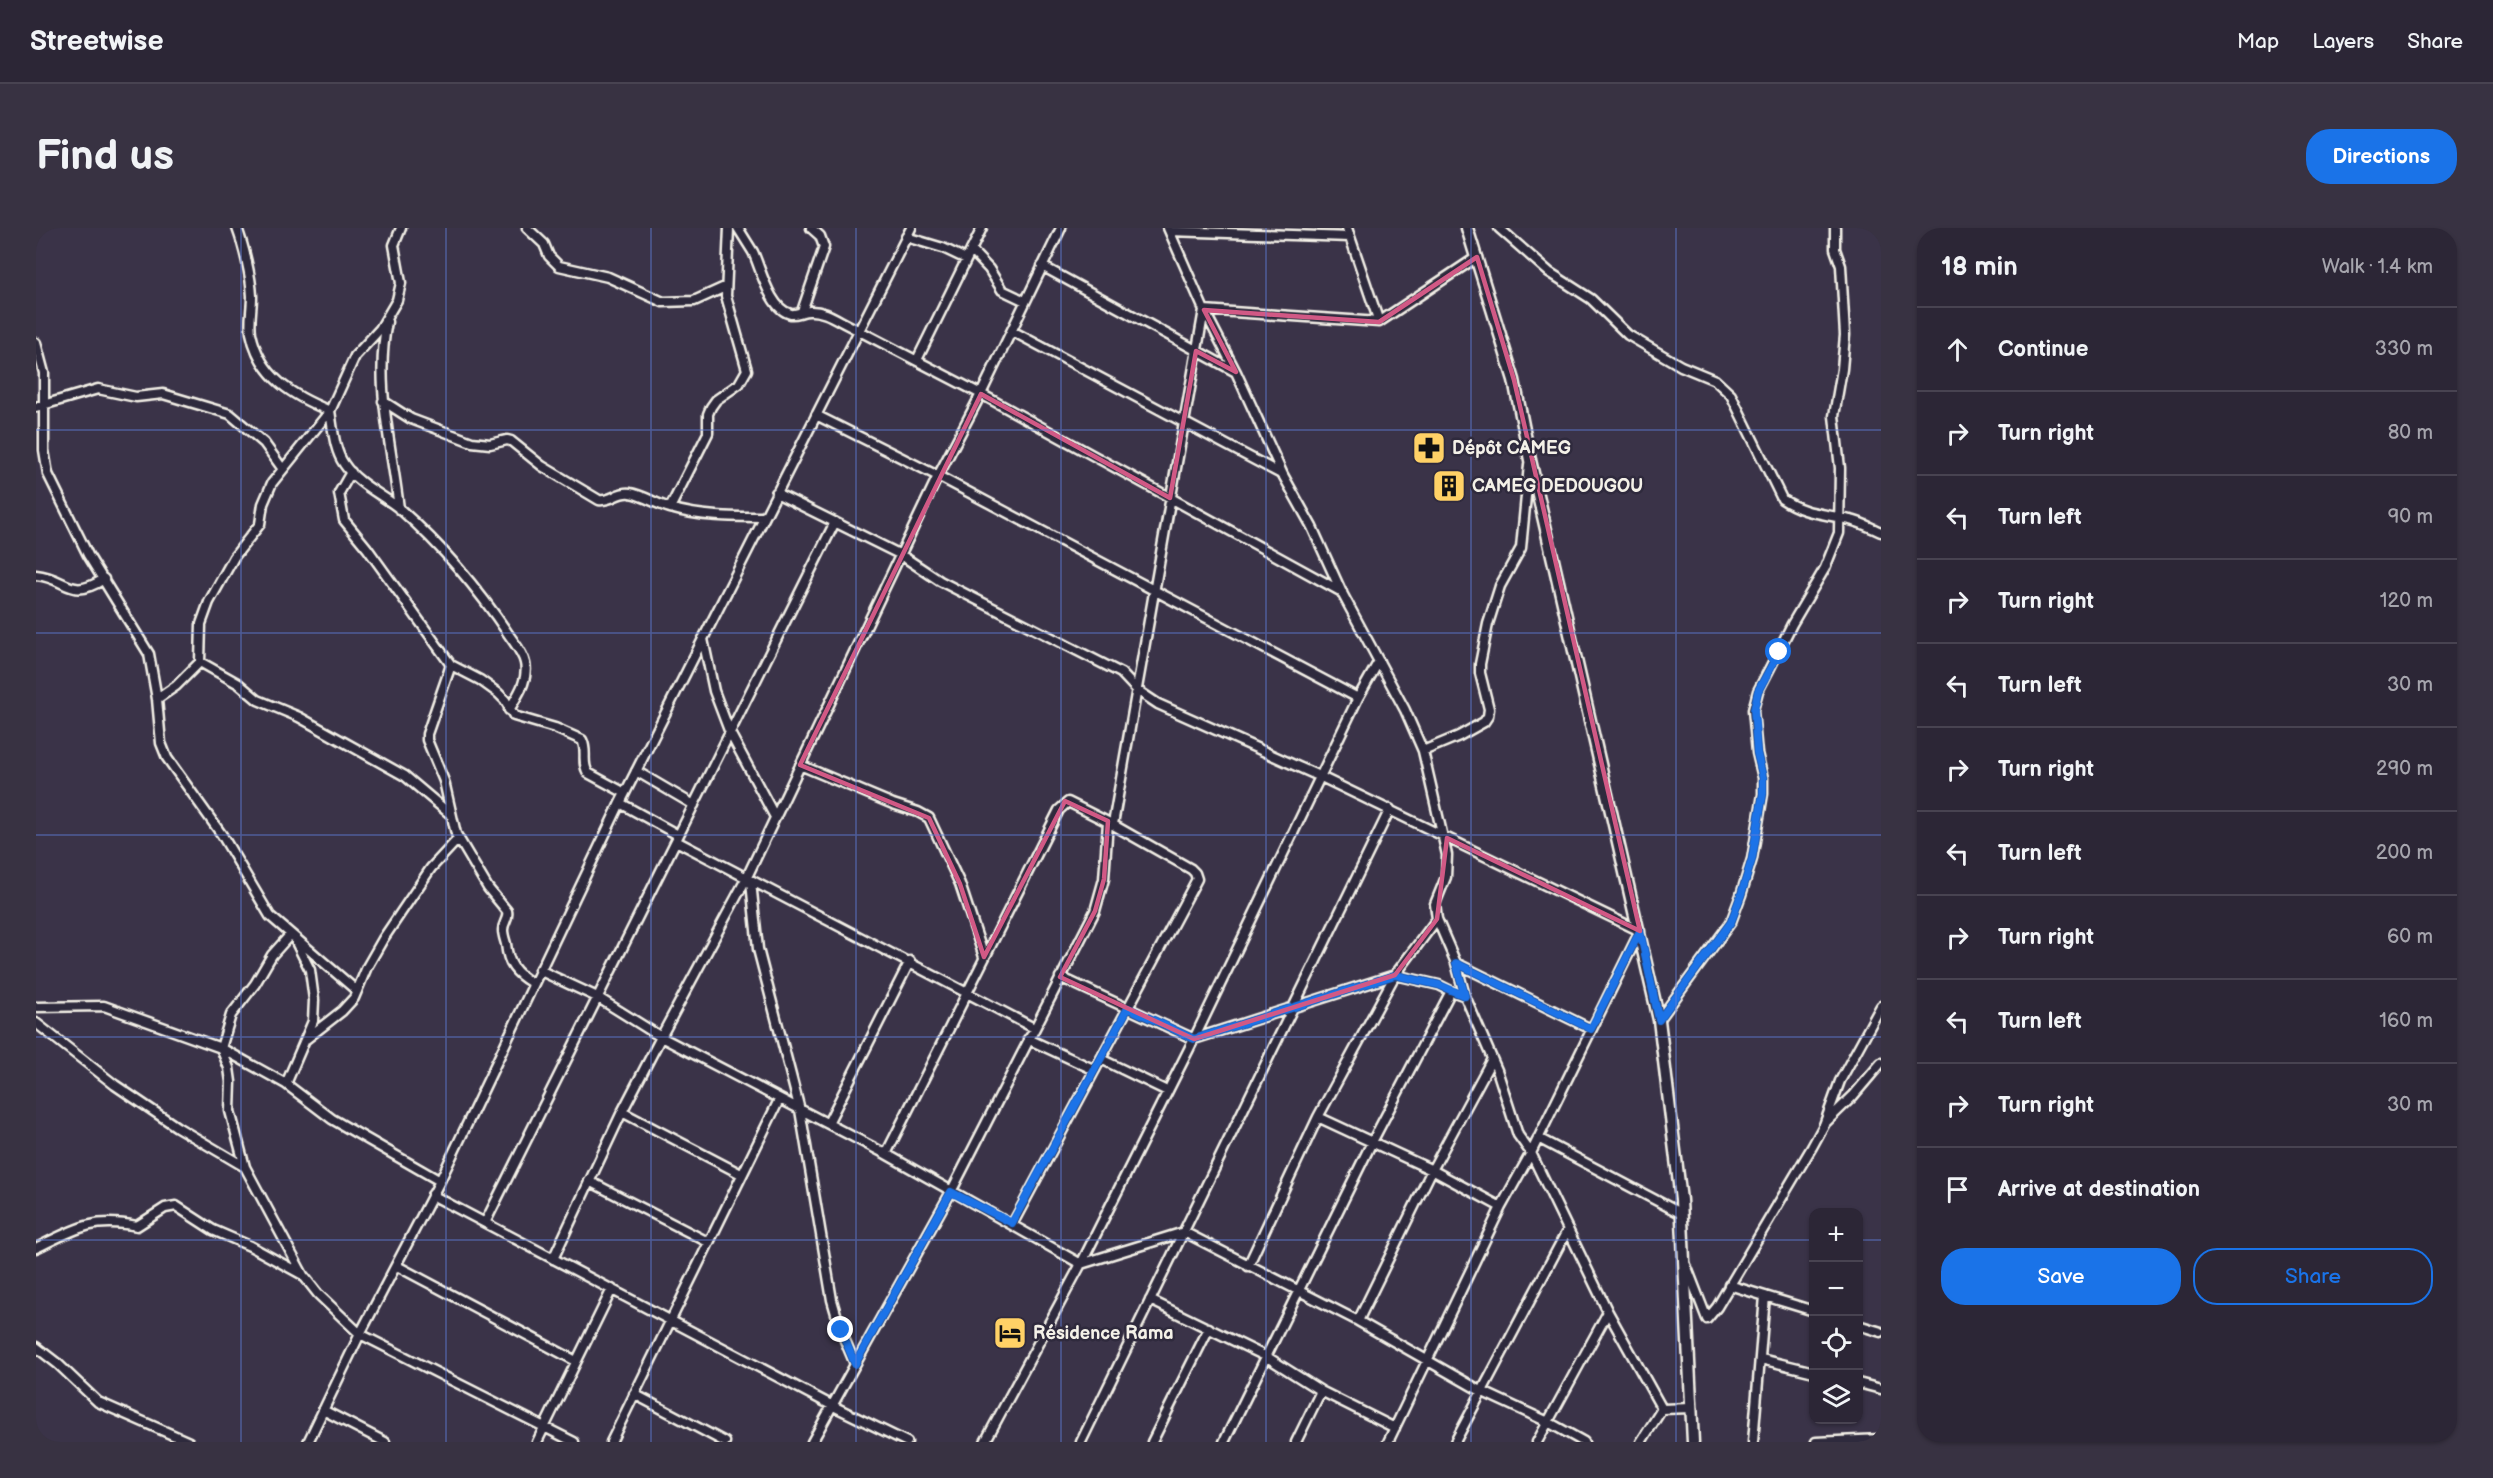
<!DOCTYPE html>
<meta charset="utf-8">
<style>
body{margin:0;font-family:"Balsamiq Sans",sans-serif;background:#383242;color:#f1f3f6}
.controls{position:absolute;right:18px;bottom:18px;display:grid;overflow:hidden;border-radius:12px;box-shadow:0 2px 4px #0004}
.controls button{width:54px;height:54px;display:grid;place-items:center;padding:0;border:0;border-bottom:2px solid #484351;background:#2c2636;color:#f1f3f6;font:30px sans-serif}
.stop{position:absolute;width:18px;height:18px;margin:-14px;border:4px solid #1a73e8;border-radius:50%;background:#fff}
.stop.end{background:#1a73e8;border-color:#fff;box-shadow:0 2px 6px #0008}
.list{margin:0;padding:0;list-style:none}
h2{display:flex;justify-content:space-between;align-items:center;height:78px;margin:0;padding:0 24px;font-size:26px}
h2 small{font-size:20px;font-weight:400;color:#a6a5ad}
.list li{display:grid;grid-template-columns:39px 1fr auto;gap:18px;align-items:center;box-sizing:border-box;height:84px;padding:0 24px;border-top:2px solid #484351}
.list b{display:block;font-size:22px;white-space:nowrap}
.list em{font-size:20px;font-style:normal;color:#a6a5ad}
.actions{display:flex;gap:12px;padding:18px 24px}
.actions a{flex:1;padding:14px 0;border:2px solid #1a73e8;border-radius:24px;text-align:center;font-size:21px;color:#1a73e8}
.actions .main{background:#1a73e8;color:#fff}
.icon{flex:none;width:33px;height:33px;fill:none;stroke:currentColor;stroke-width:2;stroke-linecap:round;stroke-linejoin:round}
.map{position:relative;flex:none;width:1845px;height:1214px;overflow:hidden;border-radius:24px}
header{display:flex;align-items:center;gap:36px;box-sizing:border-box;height:84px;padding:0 30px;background:#2c2636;border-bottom:2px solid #484351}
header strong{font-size:28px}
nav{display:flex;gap:33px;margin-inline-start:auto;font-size:21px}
.intro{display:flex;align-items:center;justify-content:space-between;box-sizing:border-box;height:144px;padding:0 36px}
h1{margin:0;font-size:42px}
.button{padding:15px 27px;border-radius:24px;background:#1a73e8;color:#fff;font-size:21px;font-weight:700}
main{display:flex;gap:36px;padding:0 36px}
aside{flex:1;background:#2c2636;border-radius:24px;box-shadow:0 2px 4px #0004}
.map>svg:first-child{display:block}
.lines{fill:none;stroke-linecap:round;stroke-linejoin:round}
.minor-casing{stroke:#f4f1e8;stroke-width:13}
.major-casing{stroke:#f4f1e8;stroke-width:15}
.minor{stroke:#2f2a3d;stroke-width:8}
.major{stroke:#2f2a3d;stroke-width:10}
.route{stroke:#1a73e8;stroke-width:8}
.marked{fill:none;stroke:#d15985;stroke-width:4.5;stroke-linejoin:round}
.grid{fill:none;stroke:#5e7fdd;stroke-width:1.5;stroke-opacity:0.55}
.labels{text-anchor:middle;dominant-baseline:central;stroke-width:5;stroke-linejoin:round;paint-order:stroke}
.poi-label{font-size:18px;font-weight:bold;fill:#f4f1e8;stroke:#2f2a3d;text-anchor:start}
</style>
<header>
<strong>Streetwise</strong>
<nav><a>Map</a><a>Layers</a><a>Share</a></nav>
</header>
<div class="intro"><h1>Find us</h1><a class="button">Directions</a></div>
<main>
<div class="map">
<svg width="1845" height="1214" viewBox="0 0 1845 1214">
<rect width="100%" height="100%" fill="#3a3348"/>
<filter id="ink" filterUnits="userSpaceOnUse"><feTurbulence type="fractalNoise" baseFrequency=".0167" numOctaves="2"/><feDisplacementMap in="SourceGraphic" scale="12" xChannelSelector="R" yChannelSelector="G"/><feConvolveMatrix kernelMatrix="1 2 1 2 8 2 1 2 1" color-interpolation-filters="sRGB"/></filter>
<g filter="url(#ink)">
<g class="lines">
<defs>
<path id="minor" d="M201,0c7,19 14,48 15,68 0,13 -3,25 -1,37 9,44 42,63 79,78
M491,0l17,16 5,12 10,10 49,11 55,25 31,-1 31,-14
M702,0c5,8 10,16 15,24 8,17 17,58 38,62 5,1 12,-3 18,-3 13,-1 24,6 35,12l137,71 361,198
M1025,0l-80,166 -43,82 -192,403 -85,158 225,117 195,110 113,-225 201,-64 42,-56
M1132,0l36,82 32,62 47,103 29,52 30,66 63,117 18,41 24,104 -1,22 -11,27 2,15 19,44 9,33 32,74 21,65 13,18 77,159 54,97
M1311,0l32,94
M1463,0l50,44 42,27 37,36 53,31 34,14 16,15 51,104c24,16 42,14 68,21 11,2 21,8 31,12
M1134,3l180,6
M870,9l37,11 23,11
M935,22l18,19 13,21 23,11
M1006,38l194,106
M766,83l22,-64 -4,-11 -9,-8
M351,94c-13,63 5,124 12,187
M976,103l271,144
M0,115l8,30v77l4,24 40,81 61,99 8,45 4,44 6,15 55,77 48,81 87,75
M881,132l65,-132
M347,173l28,18 61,23 18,2 17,-4 4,1 31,25 57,34c12,2 19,-9 31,-7 13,2 26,11 40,15 30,9 62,9 94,9
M0,179l62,-18 38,8 27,-3 67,20 34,29 18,25
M294,183c3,17 4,39 14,53 14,21 38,30 57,46 41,36 78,80 108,125 6,9 14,18 16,28 4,17 -8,33 -16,47
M780,187l122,61 420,222
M315,244l-12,21 5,27 23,28 84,117 29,15 18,13 7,7 9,16 41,12 27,12c6,12 -1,22 6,33l37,20
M740,265l125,62 39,26 181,92 16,17 21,14 163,73 319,154 -109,222 -30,54 -113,235
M634,280l38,-75v-19l3,-7 5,-7 23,-16 8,-14 -21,-74 3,-68
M0,347c32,3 33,26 68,4
M667,411l11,52 16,42 45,84
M164,434l1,-38 8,-22 25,-45 26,-33 3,-20 9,-21 58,-72 25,-55 25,-27 17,-29 4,-17 -7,-38 7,-17
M415,437l-24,69v6l17,41 12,53 32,54 19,23c2,8 -4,11 -4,19 0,5 2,10 3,14 2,20 9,29 26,39
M121,471l19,-13 24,-24 39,22 19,16 41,17 106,59 45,38
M1387,523l36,-15 25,-14 4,-6 1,-7 -9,-36v-9l8,-40 12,-38 21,-38 8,-83
M764,537l93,39 25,8 11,6 31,66 24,73
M600,543l58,34
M584,575l58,32
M1077,596l91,-514 175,12 98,-65
M640,613l358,187
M715,654l7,67 42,161 32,190 9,31 14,33
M254,707l-18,20 -17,29 -24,31 -10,33 8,20 2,14 -1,29 15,56 58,108 15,19 42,40 214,108
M1420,735l135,66
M503,742l58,27 64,40 -39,75 -69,147
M1024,749l134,62 164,-341 21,-37
M0,779l68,-1 117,42 65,36 46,35 108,62
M1623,792l72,-98 10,-27 11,-36 11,-65v-16l-6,-25 -4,-43 5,-19 12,-23 22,-44 33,-56 14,-35 1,-65 -6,-52 8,-47 3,-34 -4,-69 -6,-17v-21
M0,795l79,62 62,42 68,40
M270,811l36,-28 12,-13 13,-31 16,-28 48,-71 27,-29
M992,811l67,31
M1065,831l66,32
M250,856l27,-63 1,-21 -4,-30 -14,-28
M586,884l119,62
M1282,889l114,53 69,37
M1790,894l27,-26 28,-33
M792,895l82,-162
M1502,910l144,76
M850,926l173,-344 9,-8 40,20 83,47 4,4 2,6 -184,344
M553,953l119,61
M396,967l401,211 74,36
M449,995l350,-701
M0,1020c39,-19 56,-31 101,-22l28,-18 11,-2 37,24 37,16 53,29
M1650,1037l21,54 10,-12 95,-160 12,-22 16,-44 41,-75
M361,1038l179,95
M1212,1038l70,-149 77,-142 44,10 12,6
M1693,1057l85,26
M1114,1072l117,57 54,34 74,37
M1322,1093l74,-151 60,-111
M1822,1097l23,7
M0,1119l22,17 40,38 91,40
M1725,1131l53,13
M1822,1155l23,6
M598,1166l91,48
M1626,1181l29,-1
M287,1182l62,32
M272,1214l52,-108 80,-153 180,-378 291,-575
M501,1214l75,-153
M575,1214l168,-342
M776,1214l139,-250 144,-281 9,-32 4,-57
M949,1214l96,-178 103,-32 174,89 123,70 67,31 36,20
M1045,1214l309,-633
M1116,1214l57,-114
M1188,1214l147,-298 80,-153 14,5
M1260,1214l25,-51
M1419,1214l113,-213
M1501,1214l71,-130
M1605,1214l21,-33
M1717,1214l12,-146
M1780,1214l65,-3"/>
<path id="major" d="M1431,0l47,152 16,80 129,560 22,180 12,242"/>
</defs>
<use href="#minor" class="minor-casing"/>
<use href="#major" class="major-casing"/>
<use href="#minor" class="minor"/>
<use href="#major" class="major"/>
</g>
</g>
<g class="lines" filter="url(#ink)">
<path class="route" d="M805,1102l14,34 96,-172 61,31 116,-215 66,31 201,-64 44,10 26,11 -9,-33 135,66 49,-98 19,89 72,-98 10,-27 11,-36 11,-65v-16l-6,-25 -3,-43 4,-19 21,-39"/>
</g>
<path class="marked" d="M1441,29l37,123 126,551 -193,-93 -10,81 -42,56 -201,64 -134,-62 35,-66 9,-32 4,-58 -43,-20 -81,156 -24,-73 -31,-66 -129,-53 181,-371 189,104 26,-147 40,21 -32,-62 175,12z"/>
<path class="grid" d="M205,0v1214M410,0v1214M615,0v1214M820,0v1214M1025,0v1214M1230,0v1214M1435,0v1214M1640,0v1214M0,202h1845M0,405h1845M0,607h1845M0,809h1845M0,1012h1778M1822,1012h23"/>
<defs>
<symbol id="pharmacy-square" viewBox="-11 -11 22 22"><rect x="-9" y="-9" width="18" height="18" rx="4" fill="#ffd166" stroke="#2f2a3d"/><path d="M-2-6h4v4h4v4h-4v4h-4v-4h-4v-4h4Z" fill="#111"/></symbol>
<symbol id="building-square" viewBox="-11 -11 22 22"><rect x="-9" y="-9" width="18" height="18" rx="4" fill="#ffd166" stroke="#2f2a3d"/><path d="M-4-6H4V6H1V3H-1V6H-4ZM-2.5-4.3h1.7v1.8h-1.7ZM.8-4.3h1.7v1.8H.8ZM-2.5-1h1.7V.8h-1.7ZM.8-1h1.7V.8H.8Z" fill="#111"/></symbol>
<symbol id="hotel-square" viewBox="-11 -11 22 22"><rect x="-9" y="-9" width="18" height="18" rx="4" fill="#ffd166" stroke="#2f2a3d"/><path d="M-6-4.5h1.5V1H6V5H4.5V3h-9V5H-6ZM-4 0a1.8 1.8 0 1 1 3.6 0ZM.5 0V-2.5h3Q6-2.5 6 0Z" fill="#111"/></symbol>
</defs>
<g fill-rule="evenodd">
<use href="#pharmacy-square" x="1374" y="201" width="38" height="38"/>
<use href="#building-square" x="1394" y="239" width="38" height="38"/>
<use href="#hotel-square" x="955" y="1086" width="38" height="38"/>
</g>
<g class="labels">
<g class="poi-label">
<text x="1416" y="220">Dépôt CAMEG</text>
<text x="1436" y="258">CAMEG DEDOUGOU</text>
<text x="997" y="1105">Résidence Rama</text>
</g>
</g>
</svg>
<div class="controls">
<button>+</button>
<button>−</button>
<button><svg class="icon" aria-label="locate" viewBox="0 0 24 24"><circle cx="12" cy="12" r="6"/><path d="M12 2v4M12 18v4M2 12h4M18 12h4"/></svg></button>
<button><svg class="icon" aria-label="layers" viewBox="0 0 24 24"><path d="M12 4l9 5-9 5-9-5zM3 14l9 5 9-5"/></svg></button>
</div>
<div class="stop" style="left:1743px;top:424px"></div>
<div class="stop end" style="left:805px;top:1102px"></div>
</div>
<aside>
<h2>18 min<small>Walk · 1.4 km</small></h2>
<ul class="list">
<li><svg class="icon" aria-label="ahead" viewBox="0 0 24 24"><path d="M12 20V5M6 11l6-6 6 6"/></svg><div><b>Continue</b></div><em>330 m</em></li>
<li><svg class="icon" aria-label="right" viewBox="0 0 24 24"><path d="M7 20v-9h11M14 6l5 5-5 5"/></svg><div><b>Turn right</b></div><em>80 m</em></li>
<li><svg class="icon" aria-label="left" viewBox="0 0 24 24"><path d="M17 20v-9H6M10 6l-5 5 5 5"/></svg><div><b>Turn left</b></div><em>90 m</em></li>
<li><svg class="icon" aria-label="right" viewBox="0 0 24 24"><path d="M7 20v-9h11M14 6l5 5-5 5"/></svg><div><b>Turn right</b></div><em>120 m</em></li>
<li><svg class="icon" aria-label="left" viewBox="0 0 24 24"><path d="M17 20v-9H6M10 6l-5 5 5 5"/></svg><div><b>Turn left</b></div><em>30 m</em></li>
<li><svg class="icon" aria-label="right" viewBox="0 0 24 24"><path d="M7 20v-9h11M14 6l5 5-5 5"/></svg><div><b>Turn right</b></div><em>290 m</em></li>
<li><svg class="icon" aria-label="left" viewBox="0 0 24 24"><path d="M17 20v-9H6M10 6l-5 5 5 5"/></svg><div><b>Turn left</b></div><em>200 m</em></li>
<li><svg class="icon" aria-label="right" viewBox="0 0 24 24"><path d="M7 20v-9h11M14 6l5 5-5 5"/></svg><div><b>Turn right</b></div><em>60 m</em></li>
<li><svg class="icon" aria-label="left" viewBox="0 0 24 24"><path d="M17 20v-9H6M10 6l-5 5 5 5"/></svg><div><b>Turn left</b></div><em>160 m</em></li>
<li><svg class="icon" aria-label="right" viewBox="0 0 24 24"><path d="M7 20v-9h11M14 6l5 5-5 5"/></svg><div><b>Turn right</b></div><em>30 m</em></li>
<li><svg class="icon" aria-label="arrive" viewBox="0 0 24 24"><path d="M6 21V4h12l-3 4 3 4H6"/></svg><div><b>Arrive at destination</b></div></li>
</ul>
<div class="actions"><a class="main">Save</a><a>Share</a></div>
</aside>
</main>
